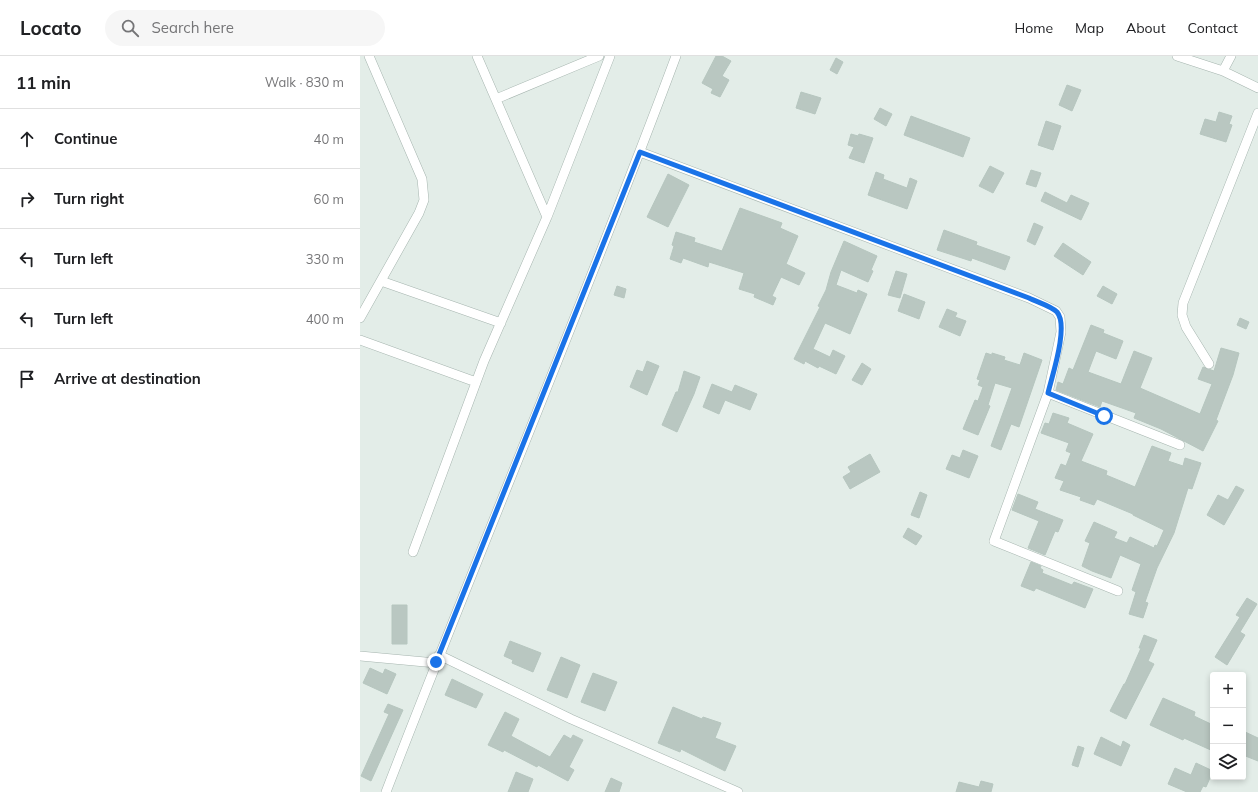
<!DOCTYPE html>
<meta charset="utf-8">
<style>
body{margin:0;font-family:Mulish,sans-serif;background:#f6f6f6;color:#202124}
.controls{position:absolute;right:12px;bottom:12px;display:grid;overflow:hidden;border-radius:4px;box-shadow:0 2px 6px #0003}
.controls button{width:36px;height:36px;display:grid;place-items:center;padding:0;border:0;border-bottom:1px solid #e0e0e0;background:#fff;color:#202124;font:20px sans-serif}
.stop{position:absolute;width:12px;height:12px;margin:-9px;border:3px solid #1a73e8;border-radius:50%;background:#fff}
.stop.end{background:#1a73e8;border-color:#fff;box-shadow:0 1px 4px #0008}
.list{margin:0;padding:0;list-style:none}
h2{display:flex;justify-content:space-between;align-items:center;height:52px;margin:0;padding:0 16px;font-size:17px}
h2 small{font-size:13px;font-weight:400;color:#757577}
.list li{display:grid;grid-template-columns:26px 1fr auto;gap:12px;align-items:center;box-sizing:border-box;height:60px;padding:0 16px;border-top:1px solid #e0e0e0}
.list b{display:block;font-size:15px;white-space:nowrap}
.list em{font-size:13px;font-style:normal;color:#757577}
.icon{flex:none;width:22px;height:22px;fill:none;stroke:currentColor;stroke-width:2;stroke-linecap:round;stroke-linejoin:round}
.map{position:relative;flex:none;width:898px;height:736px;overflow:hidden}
header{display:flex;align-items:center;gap:24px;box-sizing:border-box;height:56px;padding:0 20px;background:#fff;border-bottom:1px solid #e0e0e0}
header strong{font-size:19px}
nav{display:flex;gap:22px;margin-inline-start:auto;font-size:14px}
.search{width:280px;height:36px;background:#f6f6f6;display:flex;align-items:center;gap:10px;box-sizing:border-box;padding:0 14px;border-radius:22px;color:#757577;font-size:15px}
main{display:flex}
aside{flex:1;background:#fff}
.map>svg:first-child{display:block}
.building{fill:#b9c7c1;stroke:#b6c6bf}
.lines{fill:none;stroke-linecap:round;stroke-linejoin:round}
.minor-casing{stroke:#a6b5af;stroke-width:10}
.minor{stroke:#fff;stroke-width:9}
.route{stroke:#1a73e8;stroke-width:5}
</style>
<header>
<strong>Locato</strong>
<div class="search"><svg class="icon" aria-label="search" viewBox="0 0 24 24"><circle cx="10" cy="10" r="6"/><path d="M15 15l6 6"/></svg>Search here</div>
<nav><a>Home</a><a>Map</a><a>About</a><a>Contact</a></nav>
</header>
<main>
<aside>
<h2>11 min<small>Walk · 830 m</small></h2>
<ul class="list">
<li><svg class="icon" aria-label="ahead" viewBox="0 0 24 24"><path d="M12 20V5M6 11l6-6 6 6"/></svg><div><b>Continue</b></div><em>40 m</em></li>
<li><svg class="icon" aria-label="right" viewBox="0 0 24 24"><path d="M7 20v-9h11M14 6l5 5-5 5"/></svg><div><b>Turn right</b></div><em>60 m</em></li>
<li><svg class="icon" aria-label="left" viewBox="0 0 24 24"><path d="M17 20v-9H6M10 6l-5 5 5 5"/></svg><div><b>Turn left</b></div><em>330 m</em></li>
<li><svg class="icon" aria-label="left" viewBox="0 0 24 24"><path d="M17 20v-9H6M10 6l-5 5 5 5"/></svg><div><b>Turn left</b></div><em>400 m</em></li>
<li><svg class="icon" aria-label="arrive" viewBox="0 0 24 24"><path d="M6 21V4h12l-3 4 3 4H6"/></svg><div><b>Arrive at destination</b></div></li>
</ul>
</aside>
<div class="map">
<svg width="898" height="736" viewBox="0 0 898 736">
<rect width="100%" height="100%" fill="#e3ede8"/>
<path class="building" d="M356,0h6l9,5 -9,15 7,4 -9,17 -9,-4 2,-4 -11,-6z
M476,2l7,4 -6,12 -7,-4z
M707,29l14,5 -9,21 -13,-6z
M441,36l20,6 -6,16 -19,-6z
M520,52l12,6 -6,12 -12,-7z
M859,56l13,4 -3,8 3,1 -6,17 -26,-8 5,-15 11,3z
M551,60l59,22 -7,19 -59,-22z
M686,65l15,5 -8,24 -15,-5z
M491,78l7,2 1,-2 14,4 -9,25 -15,-5 5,-11 -6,-2z
M630,110l14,7 -11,20 -14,-7z
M671,114l10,3 -5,14 -10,-3z
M516,116l8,3 -1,4 24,9 3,-10 7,3 -10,28 -39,-14z
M308,118l21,11 -21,42 -21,-10z
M685,136l22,11 4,-8 18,8 -8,17 -40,-19z
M380,152l42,15 -2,5 18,8 -12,28 19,9 -6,12 -18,-8 -9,19 4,2 -3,7 -19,-8 1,-3 -16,-5 5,-16 -35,-11 -1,5 -25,-9 -2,5 -11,-4 4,-13 -2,-1 4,-13 19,6 -1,4 28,9z
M674,167l9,4 -8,18 -8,-4z
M584,174l33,12 -1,3 34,12 -5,13 -33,-12 -1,3 -34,-11z
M484,185l33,15 -6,14 2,1 -5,11 -27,-12 -5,15 21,8 1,-3 9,4 -17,40 -25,-11 -12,26 17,8 3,-7 12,6 -9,18 -17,-8 -1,2 -13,-7 -1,3 -10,-5 26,-52 -2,-1 8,-16 5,-18z
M703,187l28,19 -8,13 -29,-19z
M536,215l11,3 -7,24 -12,-3z
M257,230l9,3 -2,9 -10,-3z
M743,230l14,8 -5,10 -15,-8z
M544,238l21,8 -6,17 -21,-8z
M587,253l10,4 -2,4 11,4 -6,15 -21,-9z
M880,262l9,4 -3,7 -9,-4z
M731,269l13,5 -1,3 20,8 -7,18 -20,-8 -8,21 33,12 13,-33 18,7 -12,30 60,26 12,-30 -14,-5 5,-12 11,4 7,-23 18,5 -6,22 -17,45 2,1 -15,30 -42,-22 -27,-11 2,-5 -34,-12 -2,6 -44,-17 2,-8 5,2 6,-16 4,2z
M626,297l6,2v-2l13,4 -1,3 16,5 4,-12 18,7 -23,67 -8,-3 -10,26 -10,-4 21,-58 -17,-5 -7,22 2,1 -12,29 -15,-6 12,-29 3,1 5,-14 -5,-2 2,-5 -3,-1z
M287,305l12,5 -12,29 -17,-8 7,-17 6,2z
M502,307l9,6 -9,16 -10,-5z
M324,315l16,6 -6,17 -17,38 -15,-7 14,-33h2z
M352,328l20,8 3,-7 22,9 -7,16 -25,-10 -6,14 -16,-7z
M693,357l16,5 -2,5 26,11 -12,27 26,10 -1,4 29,12 17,-41 19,7 -3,8 15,5 2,-8 16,5 -9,26 -4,-1 -14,45 -17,35 -12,34 3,1 -5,15 -14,-4 7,-22 -4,-2 9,-26 -21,-9 -9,23 -19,-7 -10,-5 8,-23 -5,-2 9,-19 23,10 -3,6 13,5 3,-6 24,11 1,-3 2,1 7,-16 -31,-15v-1l-36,-15 -3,6 -14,-5 1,-3 -21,-7 4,-9 -9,-3 6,-14 5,2 5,-13 -5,-2 3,-8 -28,-10 4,-10 4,1z
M603,394l15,6 -9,22 -23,-9 6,-14 8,3z
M510,398l10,18 -30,17 -7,-12 8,-5 -3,-5z
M876,430l8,4 -20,35 -17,-10 11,-20 10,5z
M560,436l7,3 -8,23 -8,-3z
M658,438l20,8 -3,7 28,11 -5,12 -3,-1 -10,24 -17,-7 11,-27 -27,-11z
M548,472l14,8 -6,9 -13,-8z
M671,506l10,4 -1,2 3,2 -1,3 30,12 2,-3 19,7 -8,19 -49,-20 -2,3 -13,-5z
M887,542l10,6 -17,28 5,3 -18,30 -12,-8 25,-40 -4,-2z
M32,549h15v39h-15z
M784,579l13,5 -9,21 6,3 -28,55 -16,-8 14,-27h1l16,-36h-2z
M150,585l31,12 -8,19 -21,-9 1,-3 -9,-4z
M201,601l19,8 -13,33 -20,-8z
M10,612l13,6 2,-5 11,5 -9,20 -24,-11z
M233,617l24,9 -12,29 -24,-9z
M92,623l31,15 -7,14 -31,-13z
M803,642l32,14 -1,4 19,9v26l-29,-13 -1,2 -33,-15z
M28,648l15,6 -32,71 -10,-5 28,-62 -5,-2z
M313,651l29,12 1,-2 18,6 -6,15 21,8 -11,25 -44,-22 -1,3 -22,-9z
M145,656l14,7 -8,17 39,21 14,-22 7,4 2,-4 10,5 -14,27 5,3 -6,11 -30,-16 -1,2 -33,-17 -1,2 -15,-7z
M883,675l15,7v23l-15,-6z
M741,681l20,10 2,-6 7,4 -9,21 -27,-12z
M718,690l6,2 -6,19 -6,-2z
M836,707l17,8 -7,16 -3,-1 -3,6h-13l-19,-8 7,-16 16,7z
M156,716l17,7 -5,13h-20z
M251,722l11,5 -3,9h-14z
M621,725l12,3 -2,8h-35l3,-10 20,5z"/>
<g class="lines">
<defs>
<path id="minor" d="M117,0l70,161
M817,0l46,15 35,17
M863,15l8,-15
M136,43l103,-43
M280,96l389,146 27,13 4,6 1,15 -13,61 -54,148 124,50
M21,225l120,42
M0,262l59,-105 5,-13 -2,-21 -53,-123
M0,284l116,42
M849,308l-23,-37 -4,-12 1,-12 75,-190
M688,337l132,52
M53,496l71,-191 63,-144 63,-161
M79,599l132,64 167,73
M0,600l76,7
M26,736c95,-246 198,-489 290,-736"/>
</defs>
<use href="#minor" class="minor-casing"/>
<use href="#minor" class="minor"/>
</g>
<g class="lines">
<path class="route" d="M76,606l204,-510 389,146c8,4 22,8 28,14 12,14 -5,64 -9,81l56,23"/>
</g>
</svg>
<div class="controls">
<button>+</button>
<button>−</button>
<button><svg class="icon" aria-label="layers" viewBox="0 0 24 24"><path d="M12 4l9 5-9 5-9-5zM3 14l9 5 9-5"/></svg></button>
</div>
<div class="stop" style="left:744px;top:360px"></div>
<div class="stop end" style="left:76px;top:606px"></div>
</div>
</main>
